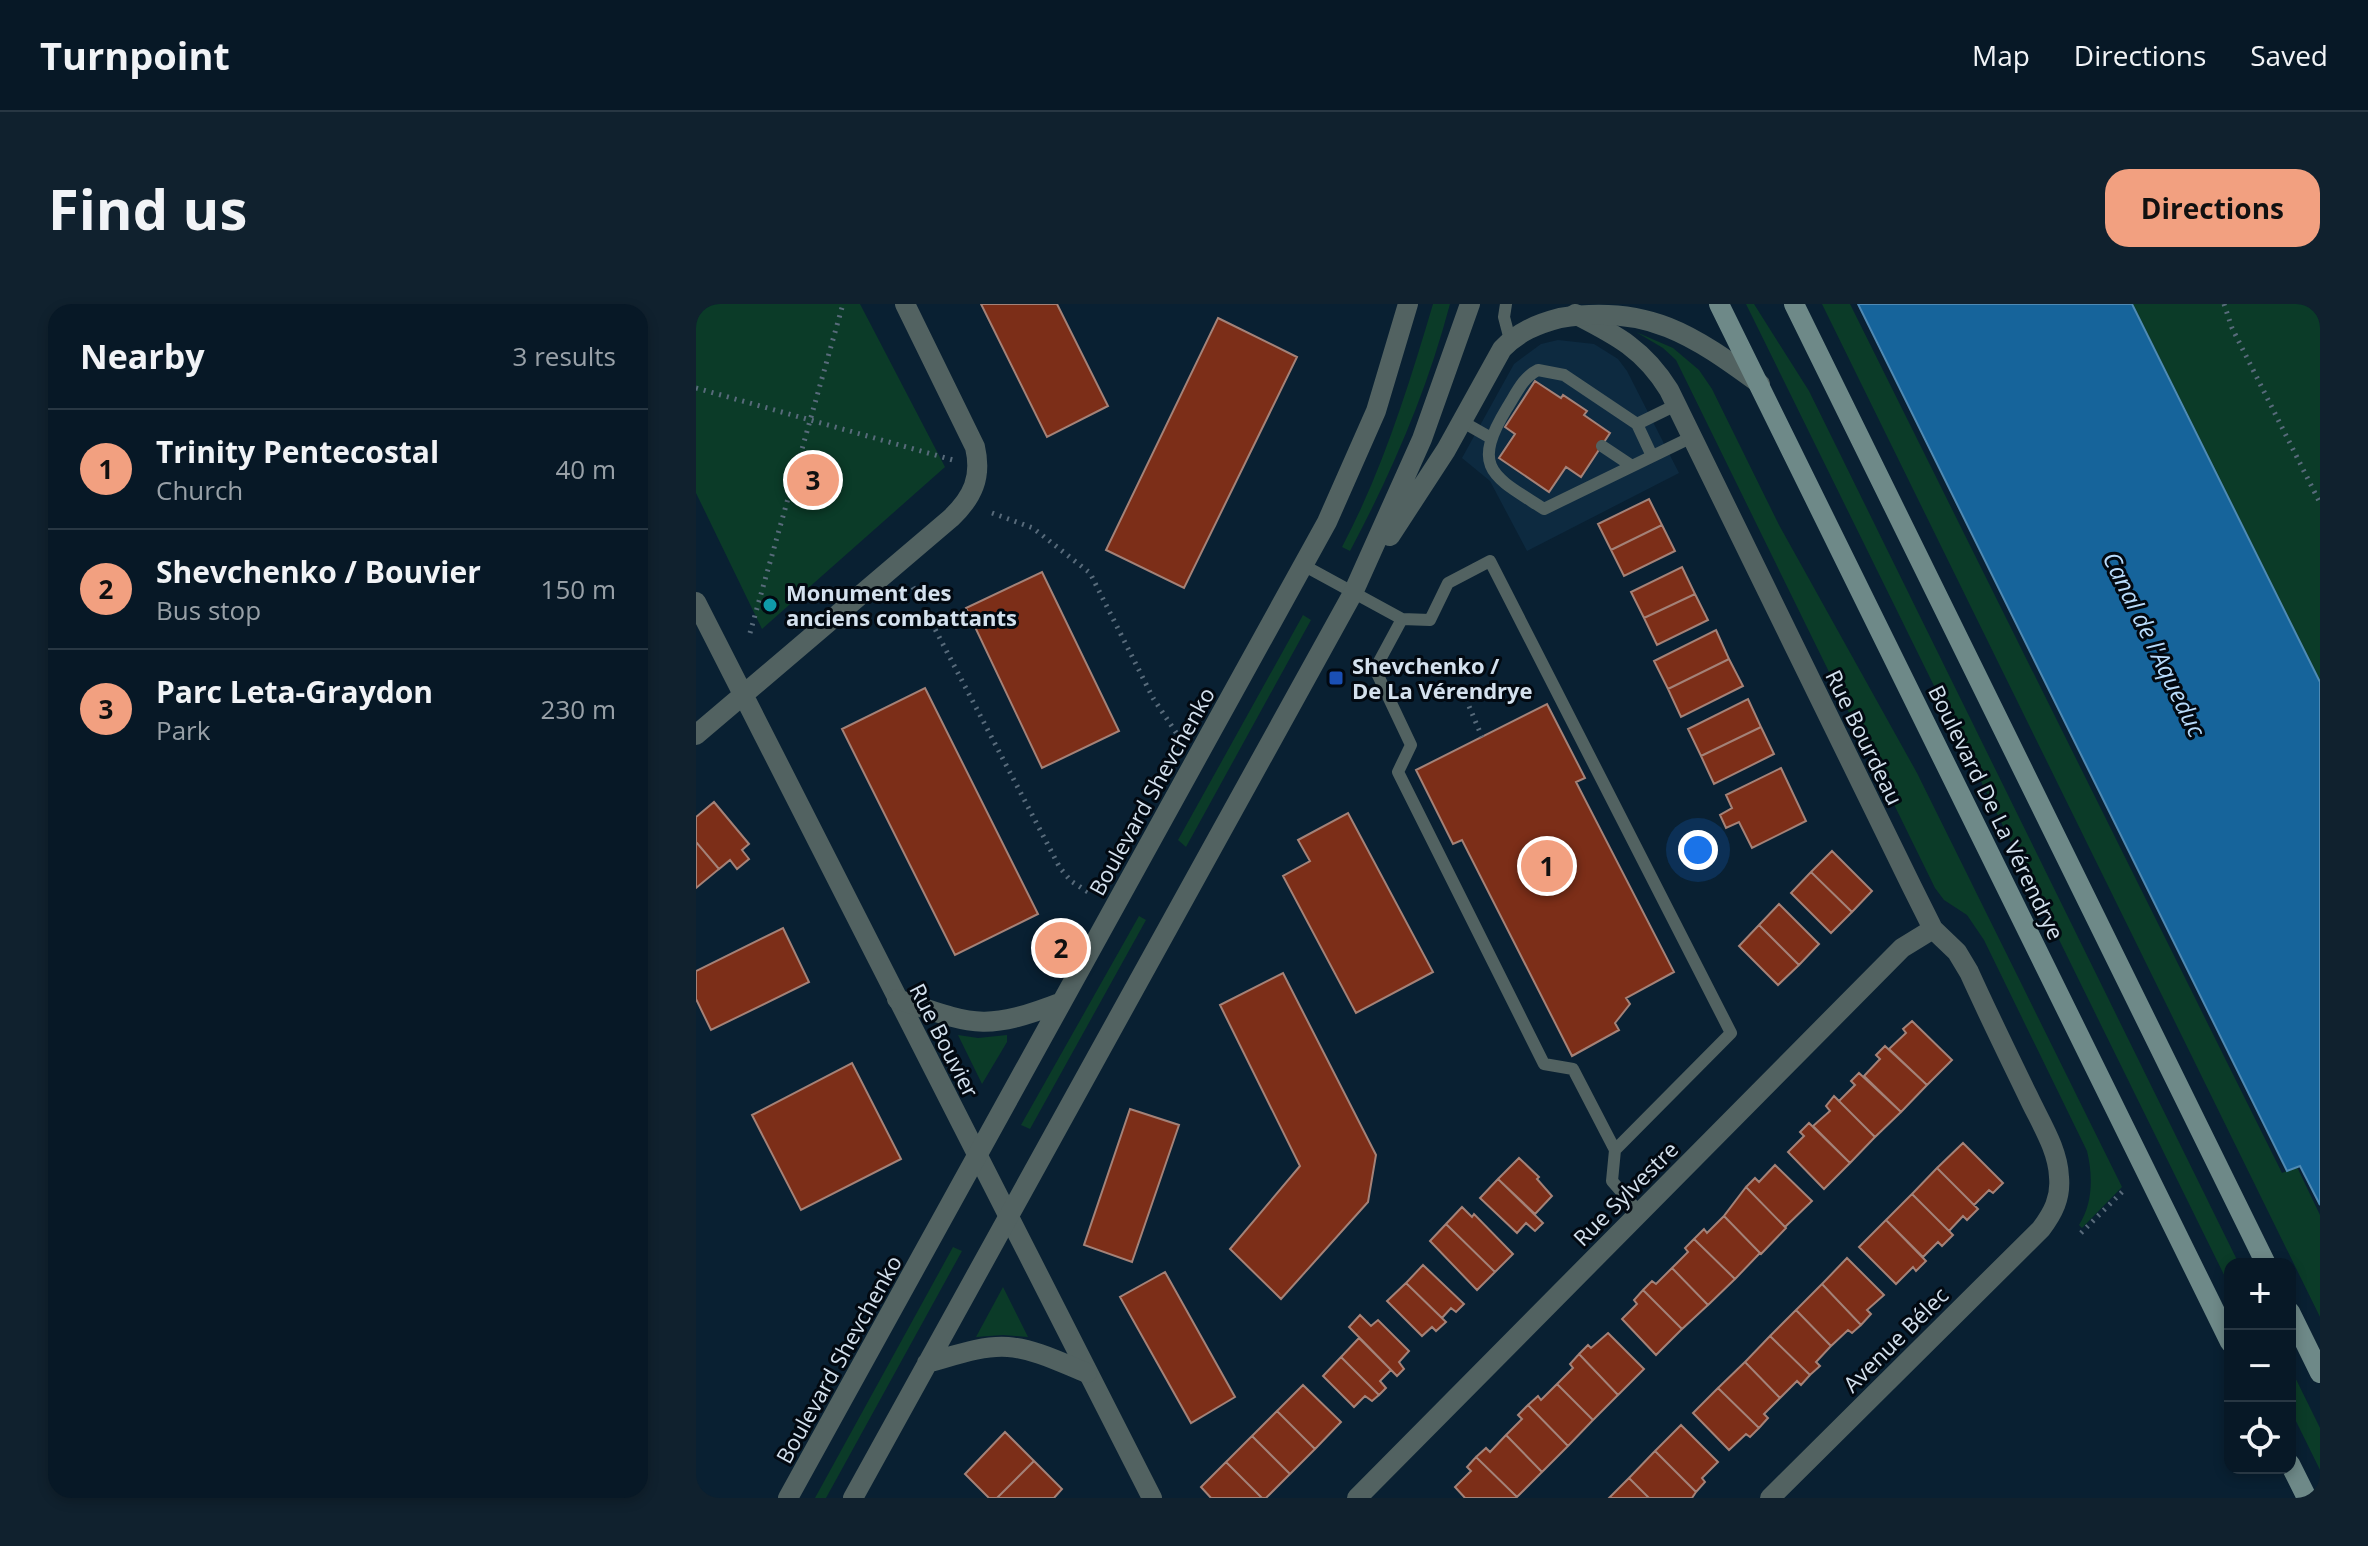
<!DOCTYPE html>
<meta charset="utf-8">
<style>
body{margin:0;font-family:"Open Sans",sans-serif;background:#10212e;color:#f1f3f6}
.controls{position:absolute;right:24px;bottom:24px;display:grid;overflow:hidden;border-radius:16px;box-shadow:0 4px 12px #0003}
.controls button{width:72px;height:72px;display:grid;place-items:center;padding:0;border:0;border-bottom:2px solid #283743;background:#071826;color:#f1f3f6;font:40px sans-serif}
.you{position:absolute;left:1002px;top:546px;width:28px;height:28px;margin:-20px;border:6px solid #fff;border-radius:50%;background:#1a73e8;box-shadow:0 0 0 12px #1a73e833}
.badge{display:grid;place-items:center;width:52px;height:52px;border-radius:50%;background:#f2a080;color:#111;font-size:26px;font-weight:700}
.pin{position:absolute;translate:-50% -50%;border:4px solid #fff;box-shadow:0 2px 8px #0006}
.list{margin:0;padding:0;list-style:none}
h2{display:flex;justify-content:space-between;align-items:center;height:104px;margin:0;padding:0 32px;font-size:34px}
h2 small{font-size:26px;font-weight:400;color:#98a0a7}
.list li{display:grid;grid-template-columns:52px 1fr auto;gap:24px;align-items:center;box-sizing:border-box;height:120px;padding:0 32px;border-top:2px solid #283743}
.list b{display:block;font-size:30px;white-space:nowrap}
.list p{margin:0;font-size:26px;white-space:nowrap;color:#98a0a7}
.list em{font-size:26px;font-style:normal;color:#98a0a7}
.icon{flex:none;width:44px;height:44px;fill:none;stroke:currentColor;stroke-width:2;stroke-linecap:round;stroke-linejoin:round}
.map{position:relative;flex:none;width:1624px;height:1194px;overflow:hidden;border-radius:24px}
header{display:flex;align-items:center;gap:48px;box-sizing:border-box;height:112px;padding:0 40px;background:#071826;border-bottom:2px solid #283743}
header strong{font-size:38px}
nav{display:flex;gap:44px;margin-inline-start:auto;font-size:28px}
.intro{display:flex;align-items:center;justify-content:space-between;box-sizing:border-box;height:192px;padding:0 48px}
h1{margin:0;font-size:56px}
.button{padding:20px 36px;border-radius:24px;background:#f2a080;color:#111;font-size:28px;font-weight:700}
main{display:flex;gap:48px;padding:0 48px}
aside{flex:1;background:#071826;border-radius:24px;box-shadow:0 4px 12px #0003}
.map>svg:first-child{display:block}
.built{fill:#0d2a40}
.green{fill:#0b3b28}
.water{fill:#16649b;stroke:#4f8ab4;stroke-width:2}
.building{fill:#7c2e18;stroke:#a48278;stroke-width:2}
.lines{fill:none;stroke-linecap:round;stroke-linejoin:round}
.path{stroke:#586b7b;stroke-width:5;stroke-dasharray:2 6;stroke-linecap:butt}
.service{stroke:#526261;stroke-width:12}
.minor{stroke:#526261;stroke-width:20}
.tertiary{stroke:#526261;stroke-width:20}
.secondary{stroke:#6e8988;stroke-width:20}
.culture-dot{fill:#0f9aa8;stroke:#020911;stroke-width:3}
.transit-dot{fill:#1a4fb4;stroke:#020911;stroke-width:3}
.labels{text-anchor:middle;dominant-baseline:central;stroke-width:6;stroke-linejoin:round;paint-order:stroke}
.poi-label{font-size:22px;font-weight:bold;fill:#d4e1ee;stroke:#020911;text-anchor:start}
.street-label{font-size:22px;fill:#d4e1ee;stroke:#020911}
.water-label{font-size:24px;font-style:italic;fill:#b9dcfc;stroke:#020911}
</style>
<header>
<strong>Turnpoint</strong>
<nav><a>Map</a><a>Directions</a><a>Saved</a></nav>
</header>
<div class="intro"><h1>Find us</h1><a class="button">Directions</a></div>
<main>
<aside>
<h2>Nearby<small>3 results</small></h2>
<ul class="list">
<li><span class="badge">1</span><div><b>Trinity Pentecostal</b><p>Church</p></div><em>40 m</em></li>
<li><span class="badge">2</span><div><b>Shevchenko / Bouvier</b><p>Bus stop</p></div><em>150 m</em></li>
<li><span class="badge">3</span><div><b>Parc Leta-Graydon</b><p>Park</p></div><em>230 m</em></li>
</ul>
</aside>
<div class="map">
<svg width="1624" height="1194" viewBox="0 0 1624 1194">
<rect width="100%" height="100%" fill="#092032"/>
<path class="built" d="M862,36l36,4 24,15 9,12 52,102 -152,78 -37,-70 -28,-23 52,-94 27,-20z"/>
<path class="green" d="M0,0h164l85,163 -183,162 -66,-136z
M737,0h17c-23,87 -58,168 -100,247l-8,-4c41,-78 66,-159 91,-243z
M1050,0h8l55,87 430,873h-9v23z
M1126,0h28l432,869 15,-6 23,48v102z
M1436,0h188v378z
M940,28l37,16 26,22 13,19 67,136 138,248 205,414 -40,41 -3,-3c14,-22 14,-49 8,-74l-103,-211 -17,-25 -23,-15 -9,-12 -259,-528 -13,-12z
M607,311l8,5 -125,227 -8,-7z
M443,612l7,4 -116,209 -9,-4z
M262,731l20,3 29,-3v7l-25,42z
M257,943l9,4 -136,247h-11z
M307,983l25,50 -25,-2 -27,2z
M1594,1063l30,61v42l-30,-61z"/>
<path class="water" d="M1162,0h274l188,378v523l-20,-39 -13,5z"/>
<path class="building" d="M285,0h76l51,102 -61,31z
M522,14l79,39 -113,231 -78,-38z
M839,77l26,17 2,-3 24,16 -3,4 26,18 -29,44 -15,-10 -17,25 -50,-34 16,-24 -10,-7z
M953,195l13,26 -51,25 -13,-26z
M966,221l13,26 -51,25 -13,-26z
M986,263l13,27 -51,24 -13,-26z
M346,268l77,159 -77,37 -76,-160z
M999,290l13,26 -51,25 -13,-27z
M1020,326l13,29 -61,30 -14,-28z
M1033,355l14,27 -62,31 -13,-28z
M229,384l113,226 -83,41 -113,-226z
M1052,395l13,28 -60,29 -13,-27z
M851,400l38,74 -9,4 98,190 -48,26 4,6 -15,19 4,7 -47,26 -110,-216 -9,4 -37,-74z
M1065,423l13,27 -60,30 -13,-28z
M1085,464l25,53 -54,27 -13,-26 -13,6 -6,-13 12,-7 -6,-13z
M18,498l35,42 -7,6 7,9 -12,10 -7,-9 -11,9 -23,-27v-25z
M652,509l85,159 -77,41 -73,-137 27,-15 -12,-21z
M0,538l23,27 -23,19z
M1136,547l40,40 -20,21 -41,-40z
M1115,568l41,40 -21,21 -40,-40z
M1083,600l40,40 -20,21 -40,-40z
M1063,621l40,40 -21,20 -39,-39z
M87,624l26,54 -98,48 -15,-31v-28z
M587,669l93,182 -8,47 -87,97 -51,-50 70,-83 -80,-161z
M1216,717l40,39 -25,25 -38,-36 17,-16 -3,-4z
M1189,742l42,39 -26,27 -37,-36 16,-17 -4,-4z
M156,759l49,96 -100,51 -49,-95z
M1163,769l42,39 -26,25 -36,-36 16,-16 -4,-4z
M1138,792l41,41 -25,26 -37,-37 17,-15 -4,-5z
M434,805l49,16 -47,137 -48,-17z
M1113,819l41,40 -26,26 -36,-37 16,-16 -4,-4z
M1267,839l40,40 -10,10 -4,-3 -15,15 -37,-37z
M823,854l20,19 -2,2 15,17 -17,18 -37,-35z
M1079,861l37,36 -27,26 -39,-40 9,-9 4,4z
M1241,864l41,41 -11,11 -4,-4 -14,15 -37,-37z
M802,875l45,44 -8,8 -9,-8 -9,10 -37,-35z
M1050,883l40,41 -25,26 -37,-38z
M1216,890l41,41 -11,11 -4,-4 -15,15 -37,-37z
M766,903l10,10 2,-3 39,40 -18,18 -49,-48z
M1028,912l36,37 -25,26 -41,-40 10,-10 3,4z
M1190,916l40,41 -10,10 -3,-4 -17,17 -37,-37z
M750,920l49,48 -18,18 -47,-49z
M998,935l41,40 -27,26 -36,-37 16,-16 -3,-4z
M1151,954l37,37 -17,15 4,4 -10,11 -39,-41z
M727,961l41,39 -8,8 -5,-4 -9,10 -36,-35z
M976,964l36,37 -26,24 -39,-39 9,-9 4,3z
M469,968l70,125 -44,26 -71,-126z
M710,979l40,39 -10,9 -4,-4 -10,9 -35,-35z
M1126,980l39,41 -9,8 -4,-3 -17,16 -35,-36z
M947,986l39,39 -26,26 -34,-36 15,-15 -3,-4z
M1100,1006l35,36 -15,16 4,4 -10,9 -40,-39z
M664,1011l11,11 7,-6 31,31 -10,11 5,7 -7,7 -48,-49z
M912,1029l36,36 -26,26 -39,-41 9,-9 3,3z
M1074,1032l40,39 -9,10 -4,-4 -17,17 -35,-36z
M663,1034l32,32 -11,11 6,7 -7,7 -38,-38z
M883,1050l39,41 -25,25 -36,-36 16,-16 -3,-4z
M645,1053l38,38 -7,6 -7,-5 -11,11 -31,-31z
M1049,1058l35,36 -16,16 4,4 -9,10 -41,-40z
M861,1080l36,36 -25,26 -40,-41 10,-9 3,4z
M607,1081l38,37 -26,27 -38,-38z
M1022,1084l41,40 -9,9 -4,-3 -17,16 -36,-37z
M832,1101l40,41 -26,26 -36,-37 16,-16 -4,-4z
M581,1107l38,38 -25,25 -38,-38z
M985,1121l37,37 -16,16 3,4 -9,10 -41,-41z
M309,1128l29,29 -37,37h-8l-24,-24z
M810,1131l36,37 -25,25 -41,-40 10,-9 4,4z
M556,1132l38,38 -24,24h-4l-36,-36z
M959,1147l41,41 -4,6h-43l-20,-20z
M780,1153l41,40 -1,1h-51l-10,-11 16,-16 -4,-4z
M338,1157l28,28 -8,9h-57z
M530,1158l36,36h-51l-10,-11z
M933,1174l20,20h-40z"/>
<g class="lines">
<path class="path" d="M1528,0l8,24 88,175
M0,84l257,72
M296,209l41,15 57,45 63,125 26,39
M217,283l147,281 11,13 20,13
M54,329l93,-329
M770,395l16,38
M1385,929l44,-44"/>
<path class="service" d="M810,0l-2,13 6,23
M980,101l-39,19 -73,-49 -26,-5c-15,7 -22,24 -31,38 -37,61 -14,68 37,101l148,-72
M765,117l30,17
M941,120l15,32
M906,142l30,20
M794,257l241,472 -116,117 -42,-81 -29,-5 -146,-292 13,-27 -36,-76 27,-50 28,1 18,-37z
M607,261l99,54
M919,846l-3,31 27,31"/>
<path class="minor" d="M879,10c41,21 69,35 94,76l243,497 21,42 24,23 12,20c19,42 39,83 59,124 12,26 30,53 31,81 2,21 -6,36 -18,52l-271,269
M0,298l456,896
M0,431l255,-217c22,-21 31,-41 24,-71l-70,-143
M661,1194l545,-550 31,-19"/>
<path class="tertiary" d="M694,232l56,-86 56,-101c16,-17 35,-25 58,-31 88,-14 133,17 200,66
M201,695c77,26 87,33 165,3
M231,1059c26,-7 55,-18 81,-16 27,2 54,16 79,26
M92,1194l539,-976 49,-111 32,-107
M157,1194l500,-905 69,-154 48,-135"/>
<path class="secondary" d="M1023,0l511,1038
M1098,0l472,960
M1594,1008l30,61
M1594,1160l17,34"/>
</g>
<circle class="culture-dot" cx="74" cy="301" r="8"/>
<rect class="transit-dot" x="632" y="366" width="16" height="16" rx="4"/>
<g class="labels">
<g class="poi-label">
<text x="90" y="288">Monument des<tspan x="90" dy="25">anciens combattants</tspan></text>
<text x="656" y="361">Shevchenko /<tspan x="656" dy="25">De La Vérendrye</tspan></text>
</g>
<g class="street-label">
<text transform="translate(1169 433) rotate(64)">Rue Bourdeau</text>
<text transform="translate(455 487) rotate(-61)">Boulevard Shevchenko</text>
<text transform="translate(1301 508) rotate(64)">Boulevard De La Vérendrye</text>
<text transform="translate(249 736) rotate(63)">Rue Bouvier</text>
<text transform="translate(929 889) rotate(-45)">Rue Sylvestre</text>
<text transform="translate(1199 1035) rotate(-45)">Avenue Bélec</text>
<text transform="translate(142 1055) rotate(-61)">Boulevard Shevchenko</text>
</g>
<g class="water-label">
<text transform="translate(1459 340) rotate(64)">Canal de l'Aqueduc</text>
</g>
</g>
</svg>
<div class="controls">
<button>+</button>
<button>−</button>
<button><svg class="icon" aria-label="locate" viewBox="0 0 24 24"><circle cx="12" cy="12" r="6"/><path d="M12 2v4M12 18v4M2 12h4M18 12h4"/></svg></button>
</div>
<div class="you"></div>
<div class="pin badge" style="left:851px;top:562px">1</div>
<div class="pin badge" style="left:365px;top:644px">2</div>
<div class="pin badge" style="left:117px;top:176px">3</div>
</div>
</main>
